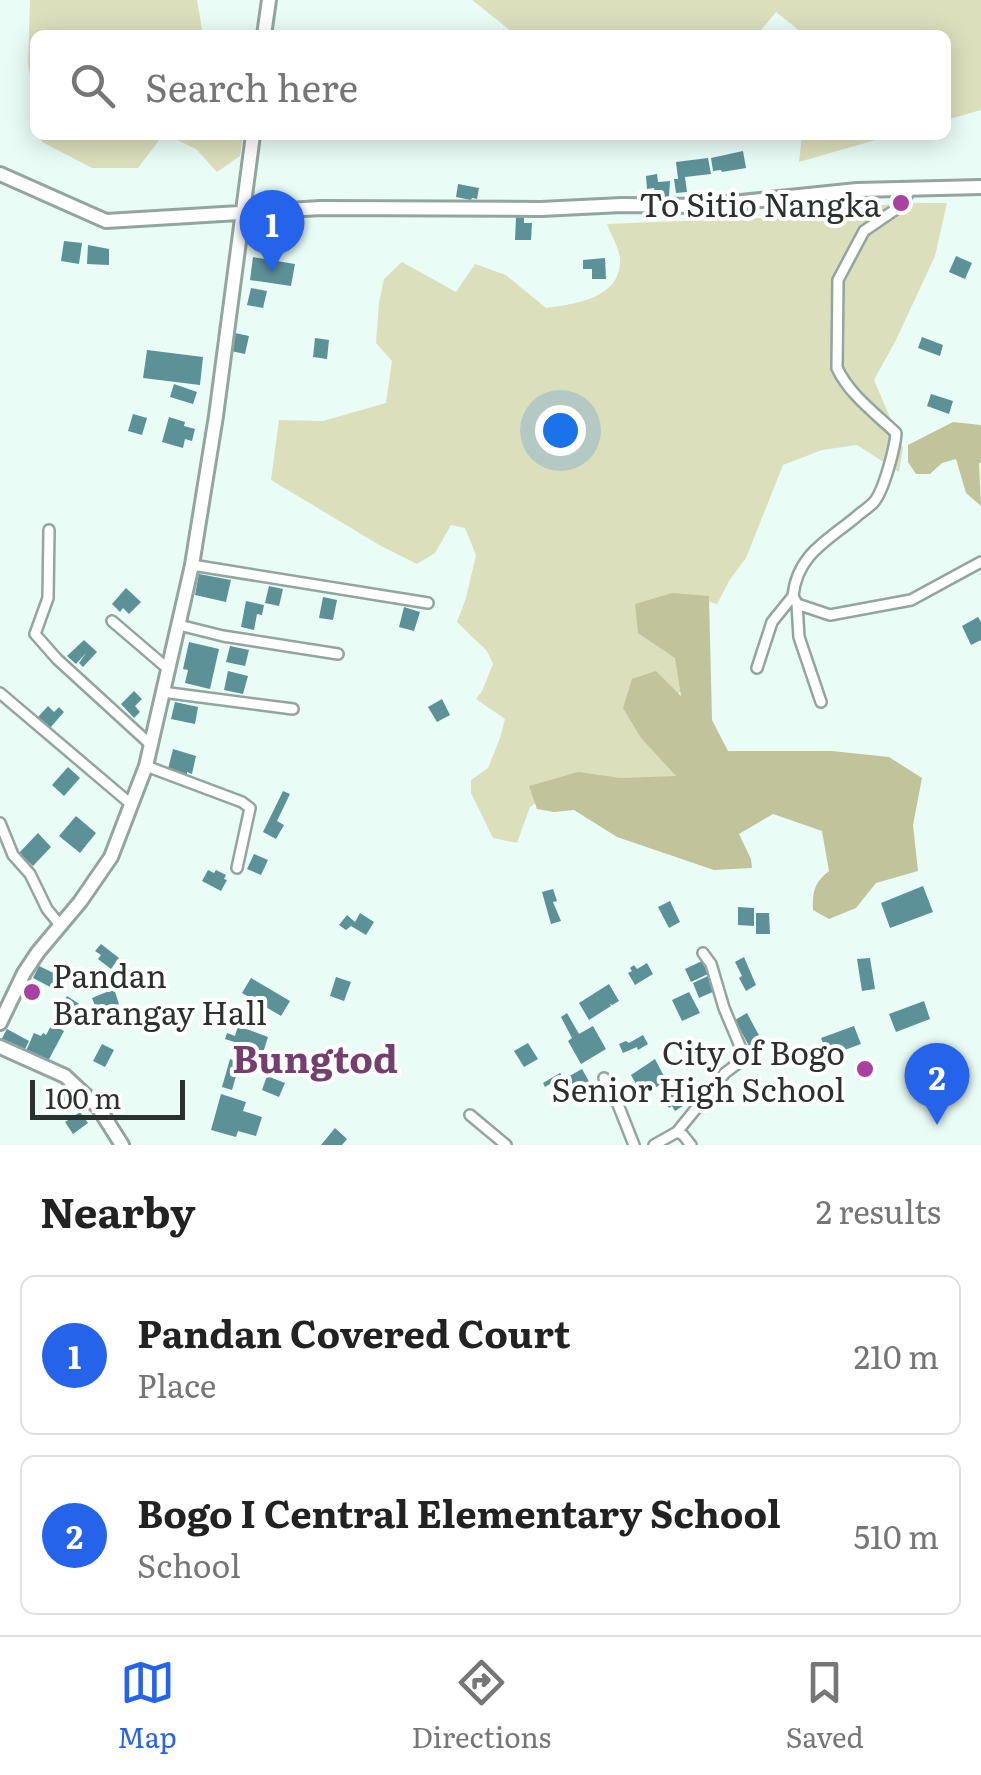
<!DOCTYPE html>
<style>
body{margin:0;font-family:Literata,serif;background:#f2f2f2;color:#222}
.scale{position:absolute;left:30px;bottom:25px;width:155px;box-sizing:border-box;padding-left:10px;border:5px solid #2a312e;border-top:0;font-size:28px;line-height:35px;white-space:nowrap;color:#2a312e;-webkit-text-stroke:8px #fff;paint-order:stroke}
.you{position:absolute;left:560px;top:430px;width:35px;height:35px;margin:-25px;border:8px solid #fff;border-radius:50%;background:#1a73e8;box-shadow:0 0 0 15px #1a73e833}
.badge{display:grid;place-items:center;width:65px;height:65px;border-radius:50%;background:#2563eb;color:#fff;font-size:32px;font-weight:700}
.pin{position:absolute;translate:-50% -82px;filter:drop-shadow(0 2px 5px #0008)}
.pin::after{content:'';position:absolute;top:52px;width:35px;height:30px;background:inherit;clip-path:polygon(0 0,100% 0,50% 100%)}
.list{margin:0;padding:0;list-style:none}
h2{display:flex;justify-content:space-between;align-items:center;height:130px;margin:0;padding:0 40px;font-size:42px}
h2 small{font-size:32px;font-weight:400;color:#767676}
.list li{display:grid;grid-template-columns:65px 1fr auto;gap:30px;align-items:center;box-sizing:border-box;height:160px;margin:0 20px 20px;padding:0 20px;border:2px solid #e0e0e0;border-radius:15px}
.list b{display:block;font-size:38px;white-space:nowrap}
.list p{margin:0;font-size:32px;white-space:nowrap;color:#767676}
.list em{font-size:32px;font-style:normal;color:#767676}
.icon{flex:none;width:55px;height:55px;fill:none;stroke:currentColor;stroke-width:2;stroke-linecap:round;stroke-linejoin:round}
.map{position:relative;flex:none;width:981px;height:1145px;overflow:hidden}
.search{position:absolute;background:#fff;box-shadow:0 5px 25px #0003;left:30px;right:30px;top:30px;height:110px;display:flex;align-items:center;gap:25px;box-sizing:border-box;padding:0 35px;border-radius:15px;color:#767676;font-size:38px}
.sheet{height:490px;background:#fff}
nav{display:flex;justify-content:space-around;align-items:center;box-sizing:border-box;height:140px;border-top:2px solid #e0e0e0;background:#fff;font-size:28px;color:#767676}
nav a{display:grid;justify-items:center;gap:5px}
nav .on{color:#2563eb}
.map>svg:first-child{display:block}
.green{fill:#dcdfbc}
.forest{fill:#c1c49a}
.building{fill:#5c9197}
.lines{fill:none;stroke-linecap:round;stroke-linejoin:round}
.street-casing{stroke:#93a59f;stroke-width:14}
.secondary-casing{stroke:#93a59f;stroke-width:18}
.street{stroke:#fff;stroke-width:9}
.secondary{stroke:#fff;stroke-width:12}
.poi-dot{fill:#aa40a1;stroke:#fff;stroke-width:4}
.labels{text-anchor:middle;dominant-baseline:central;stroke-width:8;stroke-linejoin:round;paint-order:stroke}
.poi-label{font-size:32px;fill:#2a312e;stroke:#fff;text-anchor:end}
.quarter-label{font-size:38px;font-weight:bold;fill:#743e6e;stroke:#fff}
</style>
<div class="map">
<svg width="981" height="1145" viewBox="0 0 981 1145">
<rect width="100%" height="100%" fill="#e9fcf6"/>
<path class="green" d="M30,0h167l6,35h-168v69l-7,-40z
M472,0h509v110l-35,10v-85h-141l-29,-23 -19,23h-241z
M41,135h122l-25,33h-46l-50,-26z
M167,135h76l-3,21 -23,16 -21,-23z
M802,135h91l-94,27z
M918,203h29l-12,53 -39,84 -22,40 29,68 -4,24 -42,-27 -35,5 -39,15 -37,93 -17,23 -12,23 -14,-4 -25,48 13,36 -15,11 9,95 -127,-2 -28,19 -13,36 -24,-5 -22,-45v-13l17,-12 12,-30 5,-19 -29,-20 6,-8 11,-27 -6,-13 -30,-29 9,-24 10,-43 -11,-27 -14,-3 -16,28 -18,11 -36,-18 -110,-66 8,-60 44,1 63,-18 6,-42 -16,-18 3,-40 5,-24 18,-17 54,30 19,-28 31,11 40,33c28,-4 73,-9 74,-46 1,-11 -9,-27 -13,-38l173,-7 84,-11z"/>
<path class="forest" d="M953,422l28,3v38h-2l2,43 -15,-13 -10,-34 -14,4 -12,11h-14l-8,-12v-17z
M672,593l37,3 3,124 16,31h104l57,6 33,21 -9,47 5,46 -42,12 -20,25 -27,11 -16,-9c-1,-19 2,-28 16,-39l-7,-40 -49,-17 -34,20 12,25 1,9 -38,2 -97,-33 -43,-27 -20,2 -17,-3 -8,-23 49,-14 43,6 55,-2 -35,-38 -18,-30 9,-29 24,-8 25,25 -6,-38 -37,-25 -3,-29z"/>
<path class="building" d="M743,151l3,17 -24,4 -1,-2 -8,1 -2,-13z
M708,158l3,16 -26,3 2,15 -11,1 -2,-14h4l-2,-17z
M657,174l1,8 12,-1 -1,16 -6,1 -1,-5 -7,1 -1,-6 -7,1 -1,-13z
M458,184l21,4 -2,11 -5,-1 -1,2 -15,-3z
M516,217l8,1v5h8l-1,17h-16z
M64,241l18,2 -3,21 -18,-3z
M88,245l21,4v16l-22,-1z
M956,256l16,7 -7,16 -16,-7z
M253,257l42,7 -4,22 -41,-6z
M605,258l1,21h-14v-10h-9v-9z
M251,288l16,3 -4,17 -16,-3z
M235,333l14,3 -4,18 -14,-3z
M922,337l21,8 -3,11 -22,-8z
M315,338l14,2 -2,19 -14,-2z
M147,350l56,7 -3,28 -57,-7z
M174,384l23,8 -4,12 -23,-7z
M931,394l22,7 -4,13 -22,-8z
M133,414l14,4 -5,17 -14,-4z
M169,417l16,5 -1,4 11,3 -3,12 -7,-2 -2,9 -21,-6z
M199,574l32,6 -5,22 -31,-7z
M269,586l14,3 -4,17 -14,-3z
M126,588l15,14 -12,12 -6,-6 -3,4 -8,-8z
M323,597l14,3 -4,20 -14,-2z
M246,601l18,4 -2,10 -5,-1 -3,16 -13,-3z
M404,607l16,5 -6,19 -15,-4z
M978,617l3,5v18l-10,5 -9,-19z
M84,640l13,12 -14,15 -4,-4 7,-10 -10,11 -9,-8z
M189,642l30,7 -9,40 -25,-6 3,-13 -5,-1z
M230,646l19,4 -4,16 -19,-4z
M228,671l20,5 -5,18 -19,-4z
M134,691l8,8 -7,7 5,6 -6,6 -13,-14z
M442,699l8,16 -13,7 -9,-15z
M175,702l23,5 -3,17 -24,-5z
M48,706l6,6 5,-5 5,5 -14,16 -12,-11z
M173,749l23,7 -4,18 -5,-2v3l-19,-6z
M68,767l12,11 -16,18 -12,-11z
M283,791l7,3 -13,27 7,4 -8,14 -13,-7z
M76,816l20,17 -16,20 -21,-17z
M38,833l13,14 -18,19 -14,-13z
M254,854l14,6 -7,15 -14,-6z
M208,870l6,3 2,-3 10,5 -2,4 3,1 -6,11 -19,-10z
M923,886l10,26 -43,16 -9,-25z
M553,889l4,12 -4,1 8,19 -10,3 -9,-32z
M670,901l10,21 -11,6 -11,-21z
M738,907l16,1v18l-16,-1z
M360,913l14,9 -8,13 -15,-9 -5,4 -7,-5 8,-10 8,7z
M756,913h13l1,21h-14z
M101,944l18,14 -8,11 -13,-10 3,-4 -6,-4z
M744,957l12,28 -10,6 -7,-13 3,-2 -7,-14z
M870,958l5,31 -13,2 -5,-32z
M702,961l6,13 -17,8 -6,-13z
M647,963l6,11 -18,11 -7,-12 4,-2 -2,-3 4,-3 3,4z
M39,966l23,11 -6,13 -23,-12z
M708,976l7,15 -16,7 -6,-15z
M336,977l15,5 -7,19 -14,-5z
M251,978l39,23 -9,15 -39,-23z
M609,984l10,17 -7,4 -2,-1 1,2 -22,14 -10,-17z
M114,989l5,15 -21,9 -6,-15z
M689,992l11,21 -18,8 -10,-21z
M67,996l17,11 -7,12 -7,-4 -4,6 -10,-6z
M924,1001l6,18 -34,13 -7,-18z
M567,1013l12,21 14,-8 13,23 -25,15 -13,-23 4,-3 -11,-21z
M747,1013l15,28 -6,3 5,9 -6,4 -20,-37z
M52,1024l12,7 -17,32 -22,-10 9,-20 7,3 2,-3 3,2z
M238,1026l30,11 -5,16 -12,-4 -2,4 -7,-3 2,-5 -19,-6 2,-6 8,3z
M854,1026l7,18 -33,12 -7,-18z
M7,1029l22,12 -6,12 -22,-13z
M643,1035l5,9 -10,6 -1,-3 -14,6 -4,-9 7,-3 3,2z
M528,1043l10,16 -14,8 -10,-16z
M102,1044l12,6 -9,17 -12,-6z
M230,1059l10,3 -8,28 -10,-3z
M655,1059l11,21 -23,17 -12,-22z
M582,1069l9,16 -17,10 -7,-13 -14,7 -3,-5 -5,3 -2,-4 17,-10 4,6z
M267,1076l18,7 -6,14 -17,-7z
M66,1088l7,12 -17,10 -7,-12z
M676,1088l10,16 -11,7 -3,-5 -3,2 -7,-12z
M221,1094l25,8 -3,9 19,6 -6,19 -18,-5 -2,6 -25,-7z
M80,1112l8,11 -15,11 -8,-12z
M335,1128l12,11 -5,6h-21z"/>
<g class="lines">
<defs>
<path id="street" d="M911,188l-9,17 -38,26 -26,49 -1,88c12,26 38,45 59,65 -1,15 -12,57 -22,69 -4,5 -13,10 -18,15 -29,24 -59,38 -63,79l4,8 33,11 81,-15 70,-38
M49,530l-1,68 -13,36 22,25 93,85
M192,565l236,38
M797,604l2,33 22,65
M112,621l55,47
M179,625l44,11 115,18
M757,668l15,-46 21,-26
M162,692l131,17
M0,693l132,112
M146,766l96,36 8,6 -13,60
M0,823l13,32 17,19 17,35 13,16
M604,1078l13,24 17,43
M470,1115l36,30
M677,1132l6,3 8,10
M654,1145l23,-13 48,-59 20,-15 -21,-50 -13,-44 -8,-11"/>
<path id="secondary" d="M264,35l5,-35
M0,174l106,47 215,-13 220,1 81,-4 81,1 154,-16 124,-3
M0,1023l24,-50 14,-21 42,-50 31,-45 35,-91 46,-201 24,-149 37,-281
M0,1047l65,29 33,31 24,38"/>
</defs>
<use href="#street" class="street-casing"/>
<use href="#secondary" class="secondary-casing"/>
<use href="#street" class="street"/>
<use href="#secondary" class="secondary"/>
</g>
<g class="poi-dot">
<circle cx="901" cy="203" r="10"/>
<circle cx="32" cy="992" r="10"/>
<circle cx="865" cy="1069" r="10"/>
</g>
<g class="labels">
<g class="poi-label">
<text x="881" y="203">To Sitio Nangka</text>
<text x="52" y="974" text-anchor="start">Pandan<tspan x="52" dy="37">Barangay Hall</tspan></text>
<text x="845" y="1051">City of Bogo<tspan x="845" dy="37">Senior High School</tspan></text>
</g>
<g class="quarter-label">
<text x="315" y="1056">Bungtod</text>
</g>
</g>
</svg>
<div class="scale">100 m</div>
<div class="you"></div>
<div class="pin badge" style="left:272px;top:272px">1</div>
<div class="pin badge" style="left:937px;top:1125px">2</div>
<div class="search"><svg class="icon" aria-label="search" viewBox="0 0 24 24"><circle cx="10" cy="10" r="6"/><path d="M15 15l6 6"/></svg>Search here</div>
</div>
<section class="sheet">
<h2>Nearby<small>2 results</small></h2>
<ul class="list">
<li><span class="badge">1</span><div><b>Pandan Covered Court</b><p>Place</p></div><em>210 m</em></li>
<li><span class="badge">2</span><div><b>Bogo I Central Elementary School</b><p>School</p></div><em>510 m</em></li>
</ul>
</section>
<nav>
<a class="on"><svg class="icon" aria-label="map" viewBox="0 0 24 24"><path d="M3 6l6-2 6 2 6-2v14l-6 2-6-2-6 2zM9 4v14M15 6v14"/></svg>Map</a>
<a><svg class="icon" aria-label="directions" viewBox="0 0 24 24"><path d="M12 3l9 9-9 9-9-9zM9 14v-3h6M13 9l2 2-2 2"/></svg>Directions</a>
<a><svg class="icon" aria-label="saved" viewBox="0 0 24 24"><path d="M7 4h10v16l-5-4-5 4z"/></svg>Saved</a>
</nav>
